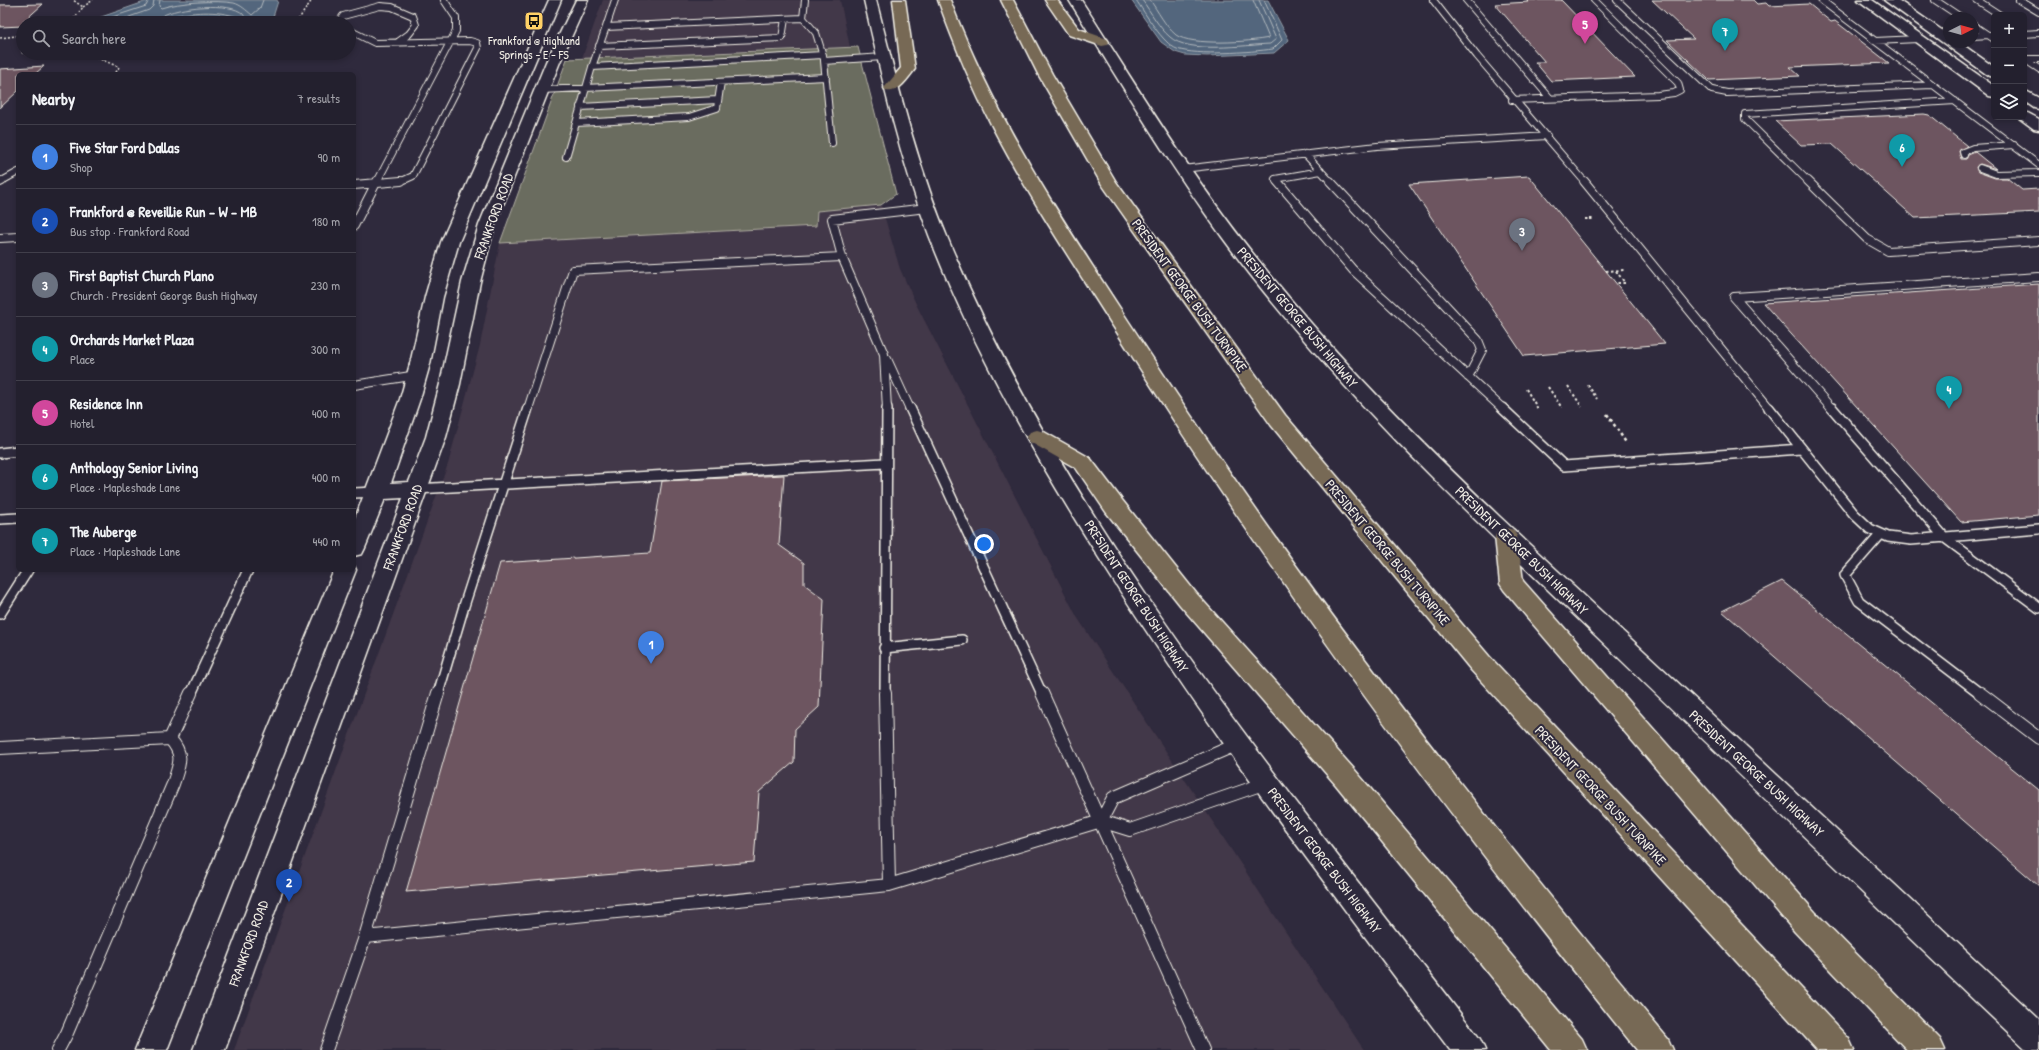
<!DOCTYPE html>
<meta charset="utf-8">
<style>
body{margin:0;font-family:"Patrick Hand",sans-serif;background:#2f2d3a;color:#f1f3f6}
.controls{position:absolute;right:12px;top:12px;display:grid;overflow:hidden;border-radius:6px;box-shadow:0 2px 6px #0003}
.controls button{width:36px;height:36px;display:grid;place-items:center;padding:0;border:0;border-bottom:1px solid #403e4a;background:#23202e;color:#f1f3f6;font:20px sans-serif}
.compass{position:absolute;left:1943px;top:12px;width:36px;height:36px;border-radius:50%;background:#23202e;box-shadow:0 2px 6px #0003;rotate:84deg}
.you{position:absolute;left:984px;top:544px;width:14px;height:14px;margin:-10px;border:3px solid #fff;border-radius:50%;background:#1a73e8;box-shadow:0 0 0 6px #1a73e833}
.badge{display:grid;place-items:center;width:26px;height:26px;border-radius:50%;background:#2563eb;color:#fff;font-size:13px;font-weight:700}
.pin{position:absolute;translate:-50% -33px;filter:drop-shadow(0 1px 2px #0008)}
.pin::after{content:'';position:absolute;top:21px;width:14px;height:12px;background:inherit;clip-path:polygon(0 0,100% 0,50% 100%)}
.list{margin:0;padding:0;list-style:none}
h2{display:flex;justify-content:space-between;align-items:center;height:52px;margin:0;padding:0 16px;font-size:17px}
h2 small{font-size:13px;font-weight:400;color:#a3a3aa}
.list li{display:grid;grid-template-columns:26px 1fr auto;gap:12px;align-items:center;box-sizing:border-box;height:64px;padding:0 16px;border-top:1px solid #403e4a}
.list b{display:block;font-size:15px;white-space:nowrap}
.list p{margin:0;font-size:13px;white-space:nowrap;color:#a3a3aa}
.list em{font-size:13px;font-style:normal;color:#a3a3aa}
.icon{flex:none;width:22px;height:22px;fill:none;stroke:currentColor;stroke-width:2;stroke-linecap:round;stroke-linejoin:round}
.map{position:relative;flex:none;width:2039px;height:1050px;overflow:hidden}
.search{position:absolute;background:#23202e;box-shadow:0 2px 6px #0003;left:16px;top:16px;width:340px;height:44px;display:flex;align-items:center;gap:10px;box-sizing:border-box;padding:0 14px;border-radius:22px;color:#a3a3aa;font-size:15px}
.panel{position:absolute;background:#23202e;box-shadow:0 2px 6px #0003;left:16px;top:72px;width:340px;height:500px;border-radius:6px}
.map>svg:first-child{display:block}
.built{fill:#423748}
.green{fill:#6b6c5e;stroke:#b0aea3}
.water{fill:#52667d;stroke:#939ea8}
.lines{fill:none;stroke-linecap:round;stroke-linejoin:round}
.shore{stroke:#b3b9bd;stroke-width:1}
.building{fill:#6d5560;stroke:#f4f1e8}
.lane-far3-casing{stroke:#f4f1e8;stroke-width:8}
.lane-far2-casing{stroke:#f4f1e8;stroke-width:10}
.lane-far1-casing{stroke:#f4f1e8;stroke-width:12}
.lane-casing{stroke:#f4f1e8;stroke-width:14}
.secondary-casing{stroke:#f4f1e8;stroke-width:3}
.highway-casing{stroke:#f4f1e8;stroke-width:3}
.path-far2{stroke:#f4f1e8;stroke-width:1.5;stroke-dasharray:2 2;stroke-linecap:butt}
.path-far1{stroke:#f4f1e8;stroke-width:2;stroke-dasharray:2.5 2.5;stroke-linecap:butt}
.path{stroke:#f4f1e8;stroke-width:2.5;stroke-dasharray:3 3;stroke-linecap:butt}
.lane-far3{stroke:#2f2a3d;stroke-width:6}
.lane-far2{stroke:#2f2a3d;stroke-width:8}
.lane-far1{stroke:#2f2a3d;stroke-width:9}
.lane{stroke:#2f2a3d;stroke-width:12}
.secondary{fill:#2f2a3d;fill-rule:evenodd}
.highway{fill:#776954;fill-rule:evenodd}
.labels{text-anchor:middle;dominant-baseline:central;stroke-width:4;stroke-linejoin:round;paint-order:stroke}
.far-poi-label{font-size:12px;fill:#f4f1e8;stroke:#2f2a3d}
.street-label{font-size:14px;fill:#f4f1e8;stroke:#2f2a3d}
</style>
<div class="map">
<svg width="2039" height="1050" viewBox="0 0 2039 1050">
<rect width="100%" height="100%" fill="#2f2a3d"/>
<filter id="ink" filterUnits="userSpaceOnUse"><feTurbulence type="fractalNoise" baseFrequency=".025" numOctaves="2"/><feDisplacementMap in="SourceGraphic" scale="8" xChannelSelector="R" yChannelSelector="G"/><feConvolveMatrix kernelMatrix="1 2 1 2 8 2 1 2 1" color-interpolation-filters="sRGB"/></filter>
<g filter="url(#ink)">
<path class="built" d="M603,0h237l10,47 -268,11z
M881,205l19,64 17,37 160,311 287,433h-1130l214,-586 32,-119 20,-102 316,-17 1,-15z"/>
<path class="green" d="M858,47l38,147 -15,11 -64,6 -1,15 -316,17 67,-184z"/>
<path class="water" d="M150,0h126l2,1 -6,19 -13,3h-16l-16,-6h-39l-28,6h-76z
M1131,0h137l21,40 -15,13 -67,3 -22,-1 -10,-3 -14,-10z"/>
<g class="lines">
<path class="shore" d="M160,0l-1,6 2,2c18,-6 54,-8 73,-5 7,2 12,7 18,12l8,-7 3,-8
M1136,0c9,13 27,44 41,49 20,7 74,3 96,0l9,-9 -18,-40
M1142,0c9,12 17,28 28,37 18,17 75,8 100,7l6,-5 -17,-39
M1150,0c8,11 15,26 26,35 15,11 74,7 93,3l-16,-38
M94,23l52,-17 3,-6
M112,23l37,-13 4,-4 1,-6
M160,23l2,-7c14,-9 69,-15 81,-2 2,2 3,7 4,9
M165,23l2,-6c25,-5 49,-8 73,1l2,5"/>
</g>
<path class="building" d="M1527,0h34l74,77 -84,4 -16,-19h10l-50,-58 34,-2z
M1652,0h101l4,4 9,-1 3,3 40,-2 22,18 4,-1 54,42 -99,4 10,9 -91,4 -42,-40 27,-1z
M43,4l-20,18v4l-23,1v-22z
M44,66l-9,8h-17v17l-18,17v-39z
M1924,114l5,1 38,31 -8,5 2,8h5l2,-4 7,-3 21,17 -16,-5 -4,3 2,5 17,6h12l15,12 17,-1v23l-124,6 -83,-74 -31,1 -26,-24z
M1529,176l77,95 59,73 -141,12 -115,-172z
M2039,284v231l-78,7 -198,-219z
M784,475l-5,70 25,18v21l20,15 -5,108 -24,22 -1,33 -35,30 -5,70 -348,30 94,-329 150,-10 12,-72z
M1782,581l257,209v96l-317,-275z"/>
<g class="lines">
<defs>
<path id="lane-far3" d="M615,0l-9,27 197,-9 2,-18
M1433,0l44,56 108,126
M1466,0l84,98
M1617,0l95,90 15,3 206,-8
M1821,0l218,165
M1935,0l27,18
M1977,0l23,15
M2019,0l20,12
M803,18l13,15 8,26
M338,23l5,-7 37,-10 12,1 21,9 3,9 -7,9 -11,8
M1973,25l21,14
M606,27l-14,40 -16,56 113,-6 28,-9 4,-26
M349,30l26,13 95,-2 7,2 1,5 -65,128 -11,5 -13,1
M2024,34l15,-1
M1973,36l16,-1
M1875,41l43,-2
M599,46l183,-8 3,-19
M2024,59l15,10
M2024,59h15
M592,67l231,-12
M541,90l285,-13
M1512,100l146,-5 16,-2 6,-3 -2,-7 -84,-83
M580,107l138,-7
M832,143l-8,-82 59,-4
M1305,154l26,28
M1964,155l-1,-3 10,-4 41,-3
M566,157l10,-34
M1980,168l16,6 43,-1
M1183,169l194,-23 170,-10
M0,182l18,-10
M377,182l79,-151v-13l-12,-18
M1278,182l-3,-3 46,-8
M1809,182l-64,-63v-5l210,-13"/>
<path id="lane-far2" d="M1277,181l76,89 150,139
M1330,181l148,159 4,10 -14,27
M1584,181l186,228
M1808,181l59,58 21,12 151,-10
M0,182l2,-1
M354,185l47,-4
M354,226l23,-45
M0,238l18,-1
M887,359l23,50
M354,385l63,-10
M528,409l45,-139 269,-13
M887,409l-3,-55 -42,-97 -10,-38 95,-11
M1832,409l-98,-112 305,-20"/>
<path id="lane-far1" d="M910,408l132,286
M1502,408l62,58 237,-17
M1769,408l85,106 16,15 18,8 23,3 128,-11
M1832,408l113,130 94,70
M0,453l18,-2
M416,489l469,-26
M354,493l22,-1
M0,519l18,-1
M1881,534l-36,41 14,26 122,93
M0,614l28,-44
M884,648l78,-8
M191,694l57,-124
M438,694l26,-88 64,-198
M885,694l2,-286"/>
<path id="lane" d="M885,693l4,192
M1042,693l161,357
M1980,693l59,45
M0,748l170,-9
M1101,821l12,-23 125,-54
M365,937l524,-52 212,-64 29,9 136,-47
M58,1050l9,-17 106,-249c6,-19 12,-29 -3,-45l21,-46
M326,1050l39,-113 73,-244"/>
<path id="secondary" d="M549,0h12l-102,242 -16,55 -13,67 -10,35 -29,84 18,-1 17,-45 14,-53 22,-102 17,-57 67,-163 30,-62h12l-28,62 -65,163 -15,57 -20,102 -14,53 -221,613h-32l210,-552 -18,1 -20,49 -3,6 -8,2v-35l46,-122 10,-35 15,-67 16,-55z
M864,0h12c21,81 40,162 72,239 122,293 340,550 532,800l5,11h-35c-121,-161 -243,-321 -351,-492 -65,-103 -126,-209 -170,-323 -29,-76 -47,-156 -65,-235z
M1069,0h12c58,90 114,183 182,266 72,90 154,172 237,251l539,502v31h-12l-51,-48c-128,-123 -256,-246 -383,-369 -120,-115 -242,-229 -344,-360 -67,-86 -123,-181 -180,-273z
M1858,0h14l122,86v11l-5,-1z
M1884,0h14l51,35v7h10l35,25v10l-5,-1z
M2024,90l15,8v11l-5,-1 -10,-7z
M2024,111l15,8v11l-5,-1 -15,-11 5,-1z
M354,566l2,4 -189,480h-32l199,-480h20z"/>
<path id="highway" d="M893,0h12l10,69c-7,9 -17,25 -29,22l-2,-3 17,-20z
M938,0h12c50,131 124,238 200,354 157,240 334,465 518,685l5,11h-36c-180,-223 -351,-452 -505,-694 -47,-75 -98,-149 -139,-228 -21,-41 -39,-84 -55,-128z
M1001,0h12l39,74 64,108 169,233 204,241 360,383 5,11h-37l-346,-380 -200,-245 -170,-242 -63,-109z
M1045,0h12l22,29 28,10 2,3 -2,3 -5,1 -33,-11z
M1037,430l7,2 46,26 32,42 74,93 158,176 228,270 5,11h-36l-215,-265 -156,-180 -74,-93 -30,-44 -46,-26 -3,-5 3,-5z
M1506,528l8,2 3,6 6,45 292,331 125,127 5,11h-38l-112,-118 -291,-342 -4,-6 -5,-48 3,-6z"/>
</defs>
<use href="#lane-far3" class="lane-far3-casing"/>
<use href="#lane-far2" class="lane-far2-casing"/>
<use href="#lane-far1" class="lane-far1-casing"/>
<use href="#lane" class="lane-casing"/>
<use href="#secondary" class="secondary-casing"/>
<use href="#highway" class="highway-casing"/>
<path class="path-far2" d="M83,7l10,-7
M67,23l7,-4 9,-12 -10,-7
M296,23l16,-23
M0,38l23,-3
M23,45l-2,7c19,10 39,5 59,1
M86,53l33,14 -4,7"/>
<path class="path-far1" d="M1585,219h9
M1606,271l19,-1
M1616,271l9,12h-9
M1588,385l9,14
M1568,386l14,21
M1548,387l14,21
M1526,389l12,20"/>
<path class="path" d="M1607,414l20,30"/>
<use href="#lane-far3" class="lane-far3"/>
<use href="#lane-far2" class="lane-far2"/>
<use href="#lane-far1" class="lane-far1"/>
<use href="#lane" class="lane"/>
<use href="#secondary" class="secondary"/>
<use href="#highway" class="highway"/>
</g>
</g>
<defs>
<symbol id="bus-square" viewBox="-11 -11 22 22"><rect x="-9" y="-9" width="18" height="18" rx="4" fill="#ffd166" stroke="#2f2a3d"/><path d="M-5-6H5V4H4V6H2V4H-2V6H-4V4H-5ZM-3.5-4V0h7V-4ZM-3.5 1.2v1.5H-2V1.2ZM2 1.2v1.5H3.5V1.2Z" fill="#111"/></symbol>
</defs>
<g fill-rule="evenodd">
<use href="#bus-square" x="523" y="10" width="22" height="22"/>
</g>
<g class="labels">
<g class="far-poi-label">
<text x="534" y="40">Frankford @ Highland<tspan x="534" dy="14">Springs - E - FS</tspan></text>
</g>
<g class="street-label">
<text transform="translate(493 216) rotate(-70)">FRANKFORD ROAD</text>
<text transform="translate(1190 295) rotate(54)">PRESIDENT GEORGE BUSH TURNPIKE</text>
<text transform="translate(1298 317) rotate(50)">PRESIDENT GEORGE BUSH HIGHWAY</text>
<text transform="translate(402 527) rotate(-70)">FRANKFORD ROAD</text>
<text transform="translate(1522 550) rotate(44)">PRESIDENT GEORGE BUSH HIGHWAY</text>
<text transform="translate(1388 552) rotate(50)">PRESIDENT GEORGE BUSH TURNPIKE</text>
<text transform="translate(1137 596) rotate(57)">PRESIDENT GEORGE BUSH HIGHWAY</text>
<text transform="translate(1757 773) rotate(43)">PRESIDENT GEORGE BUSH HIGHWAY</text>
<text transform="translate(1601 795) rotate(47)">PRESIDENT GEORGE BUSH TURNPIKE</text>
<text transform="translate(1325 860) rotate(53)">PRESIDENT GEORGE BUSH HIGHWAY</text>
<text transform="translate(248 943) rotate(-70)">FRANKFORD ROAD</text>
</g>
</g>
</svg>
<div class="controls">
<button>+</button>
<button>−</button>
<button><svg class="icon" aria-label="layers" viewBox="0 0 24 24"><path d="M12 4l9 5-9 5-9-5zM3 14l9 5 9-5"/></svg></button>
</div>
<svg class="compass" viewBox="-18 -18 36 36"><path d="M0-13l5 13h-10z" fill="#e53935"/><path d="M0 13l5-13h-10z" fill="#a3a3aa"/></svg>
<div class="you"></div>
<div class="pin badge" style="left:651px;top:664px;background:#3f7fe0">1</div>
<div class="pin badge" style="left:289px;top:902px;background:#1a4fb4">2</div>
<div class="pin badge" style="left:1522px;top:251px;background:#6b7280">3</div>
<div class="pin badge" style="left:1949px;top:409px;background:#0f9aa8">4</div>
<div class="pin badge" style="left:1585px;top:44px;background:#d1479c">5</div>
<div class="pin badge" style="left:1902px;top:167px;background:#0f9aa8">6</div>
<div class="pin badge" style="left:1725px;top:51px;background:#0f9aa8">7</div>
<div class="search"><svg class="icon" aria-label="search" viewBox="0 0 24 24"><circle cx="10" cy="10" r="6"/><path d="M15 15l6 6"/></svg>Search here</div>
<section class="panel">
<h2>Nearby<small>7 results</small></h2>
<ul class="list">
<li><span class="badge" style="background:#3f7fe0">1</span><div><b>Five Star Ford Dallas</b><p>Shop</p></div><em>90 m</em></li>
<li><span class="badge" style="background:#1a4fb4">2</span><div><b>Frankford @ Reveillie Run - W - MB</b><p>Bus stop · Frankford Road</p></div><em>180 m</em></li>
<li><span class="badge" style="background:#6b7280">3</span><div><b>First Baptist Church Plano</b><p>Church · President George Bush Highway</p></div><em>230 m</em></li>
<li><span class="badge" style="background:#0f9aa8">4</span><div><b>Orchards Market Plaza</b><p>Place</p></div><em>300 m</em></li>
<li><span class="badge" style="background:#d1479c">5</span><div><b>Residence Inn</b><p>Hotel</p></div><em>400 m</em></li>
<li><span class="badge" style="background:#0f9aa8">6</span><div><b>Anthology Senior Living</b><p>Place · Mapleshade Lane</p></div><em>400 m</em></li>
<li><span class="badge" style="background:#0f9aa8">7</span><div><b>The Auberge</b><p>Place · Mapleshade Lane</p></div><em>440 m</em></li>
</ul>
</section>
</div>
